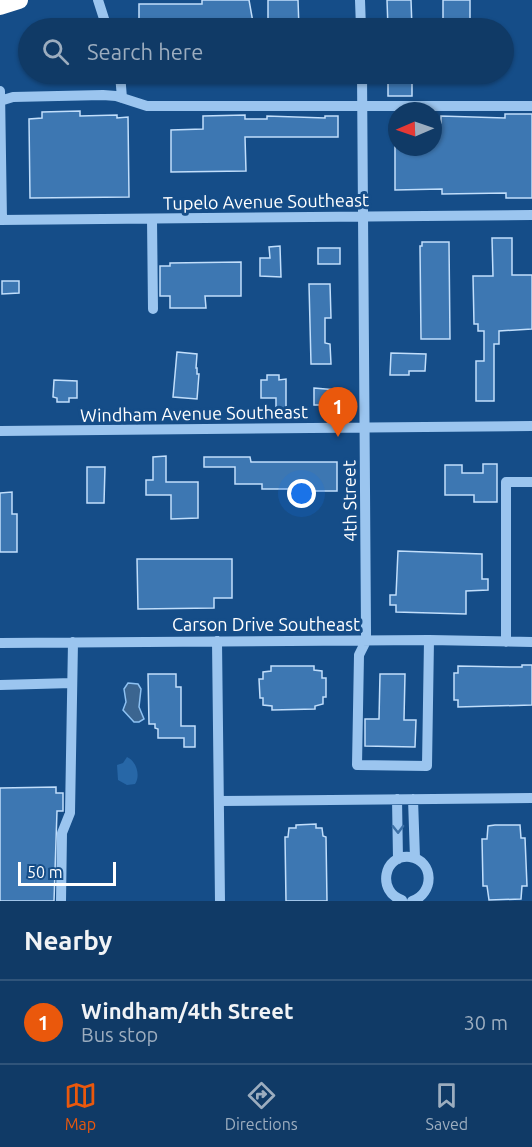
<!DOCTYPE html>
<style>
body{margin:0;font-family:Ubuntu,sans-serif;background:#1e456f;color:#f1f3f6}
.compass{position:absolute;left:388px;top:102px;width:54px;height:54px;border-radius:50%;background:#103a66;box-shadow:0 2px 4px #0004;rotate:268deg}
.scale{position:absolute;left:18px;bottom:15px;width:98px;box-sizing:border-box;padding-left:6px;border:3px solid #fff;border-top:0;font-size:16px;line-height:21px;white-space:nowrap;color:#fff;-webkit-text-stroke:4px #154d88;paint-order:stroke}
.you{position:absolute;left:302px;top:494px;width:21px;height:21px;margin:-15px;border:4px solid #fff;border-radius:50%;background:#1a73e8;box-shadow:0 0 0 9px #1a73e833}
.badge{display:grid;place-items:center;width:39px;height:39px;border-radius:50%;background:#ea580c;color:#fff;font-size:20px;font-weight:700}
.pin{position:absolute;translate:-50% -50px;filter:drop-shadow(0 2px 3px #0008)}
.pin::after{content:'';position:absolute;top:32px;width:21px;height:18px;background:inherit;clip-path:polygon(0 0,100% 0,50% 100%)}
.list{margin:0;padding:0;list-style:none}
h2{display:flex;justify-content:space-between;align-items:center;height:78px;margin:0;padding:0 24px;font-size:26px}
h2 small{font-size:20px;font-weight:400;color:#9cadbf}
.list li{display:grid;grid-template-columns:39px 1fr auto;gap:18px;align-items:center;box-sizing:border-box;height:84px;padding:0 24px;border-top:2px solid #30547a}
.list b{display:block;font-size:22px;white-space:nowrap}
.list p{margin:0;font-size:20px;white-space:nowrap;color:#9cadbf}
.list em{font-size:20px;font-style:normal;color:#9cadbf}
.icon{flex:none;width:33px;height:33px;fill:none;stroke:currentColor;stroke-width:2;stroke-linecap:round;stroke-linejoin:round}
.map{position:relative;flex:none;width:532px;height:901px;overflow:hidden}
.search{position:absolute;background:#103a66;box-shadow:0 2px 4px #0004;left:18px;right:18px;top:18px;height:66px;display:flex;align-items:center;gap:15px;box-sizing:border-box;padding:0 21px;border-radius:33px;color:#9cadbf;font-size:22px}
.sheet{height:162px;background:#103a66}
nav{display:flex;justify-content:space-around;align-items:center;box-sizing:border-box;height:84px;border-top:2px solid #30547a;background:#103a66;font-size:16px;color:#9cadbf}
nav a{display:grid;justify-items:center;gap:3px}
nav .on{color:#ea580c}
.map>svg:first-child{display:block}
.green{fill:#2767a7}
.water{fill:#3b6590;stroke:#8dc1f2;stroke-width:1.5}
.building{fill:#3d77b2;stroke:#c1defb;stroke-width:1.5}
.lines{fill:none;stroke-linecap:round;stroke-linejoin:round}
.minor{stroke:#9bc5ef;stroke-width:10}
.highway{stroke:#fff;stroke-width:18}
.oneway{stroke:#3d71a7}
.labels{text-anchor:middle;dominant-baseline:central;stroke-width:6;stroke-linejoin:round;paint-order:stroke}
.street-label{font-size:18px;fill:#fff;stroke:#154d88}
</style>
<div class="map">
<svg width="532" height="901" viewBox="0 0 532 901">
<rect width="100%" height="100%" fill="#154d88"/>
<path class="green" d="M127,757c9,4 14,18 8,27l-8,1 -9,-5 -1,-15 6,-2z"/>
<path class="water" d="M128,683l10,1 3,5 -2,18 5,12 -5,3h-5l-11,-12 3,-8 -2,-13z"/>
<path class="building" d="M202,0h47l5,28h-21v-2l-94,2v-24h63z
M268,0h30l1,28h-31z
M387,0h24l1,28h-24z
M443,0h27v28h-27z
M388,74h24v22h-24z
M80,111v5l37,-1v3l11,-1 1,80 -99,1 -1,-79 13,-1v-6z
M505,114h27v84h-26v-5l-64,1v-5l-47,1v-43h38v-24h8v-7l64,2z
M245,115v4h22v-3l58,2v-2h13v21h-93l1,34 -75,1v-42l32,-1v-13z
M492,238h20v37h20v54l-33,2v13h-5v57h-18v-40h8v-30h-6v-7h-4l-1,-48h20z
M422,242h27l1,97h-29l-1,-93h2z
M280,246l1,31 -21,-1v-18h10l-1,-11z
M318,248h22v16h-22z
M241,262v34h-36l1,12h-36v-12h-10v-30h10v-3z
M2,281h17v12l-17,1z
M309,284h21l1,34h-6v25l5,1 1,20h-20z
M177,352l20,2 -1,14h1v6h2l-2,25 -24,-2z
M391,353l35,1 -1,17h-16v4h-19z
M267,375h12v5l7,-1v29h-10v-10h-15v-18h6z
M54,380l23,1v17h-8v4h-12v-4l-4,-1z
M314,388l23,2v15h-23z
M166,456v26h32v36l-27,1v-24h-25v-15h7v-23z
M204,457h46l1,5h86v29h-43v-2h-32v-5h-27v-17h-31z
M483,464h14v38h-23v-7h-29v-30h17v8h21z
M87,467h18l-1,36h-17z
M12,492v22h5v38h-17v-59z
M398,551l84,3v25h6v11l-22,1v23l-70,-2v-7h-6v-10h6z
M137,559h95v39h-18v10l-76,1z
M522,665h10v40l-74,2v-7h-4v-27h4v-7l53,1h11z
M271,666h43v4l8,1v7h4v19h-3v7l-8,2v3l-43,1v-4l-9,-1v-7h-3l-1,-19h4v-7l8,-1z
M148,674h28v13h5v39h14v21h-11v-9h-26v-9l-3,-1v-4h-6z
M380,674h25l-1,46h12l-1,27 -50,-1v-27h14z
M56,787v6h7v18h-6l-3,90h-54v-113z
M316,824v4h6l1,8 3,1 1,64h-41l-1,-64h3l1,-9h7v-3z
M495,825h25l1,13h4l2,48h-5l-1,13 -32,1 -2,-14h-4l-1,-47h5l1,-13z"/>
<g class="lines">
<path class="minor" d="M98,0l9,28
M360,0l1,28
M120,74l2,24
M362,74l4,555v12l-7,14 -2,110 70,1 2,-126
M0,91l2,129
M0,101l13,-4 90,-2 13,1 31,10h385
M152,219l1,90
M0,220l532,-5
M0,431l532,-5
M217,641l3,260
M506,642v-160h26
M0,643l429,-3 103,2
M0,685l72,-2
M397,799l1,60
M413,799l2,59
M219,801l313,-3
M402,900c-25,-8 -19,-46 8,-43 25,4 24,37 2,44
M61,901l1,-68 8,-20 3,-171"/>
<path class="highway" d="M0,6l19,-6"/>
</g>
<defs><path id="oneway-chevron" d="M-2-3.5L2.5 0L-2 3.5" fill="none" stroke-width="1.6" stroke-linecap="round" stroke-linejoin="round" transform="scale(1.5)"/></defs>
<use class="oneway" href="#oneway-chevron" transform="translate(398 829) rotate(89)"/>
<g class="labels">
<g class="street-label">
<text transform="translate(266 201) rotate(-1)">Tupelo Avenue Southeast</text>
<text transform="translate(194 413) rotate(-1)">Windham Avenue Southeast</text>
<text transform="translate(349 501) rotate(-91)">4th Street</text>
<text x="266" y="624">Carson Drive Southeast</text>
</g>
</g>
</svg>
<svg class="compass" viewBox="-18 -18 36 36"><path d="M0-13l5 13h-10z" fill="#e53935"/><path d="M0 13l5-13h-10z" fill="#9cadbf"/></svg>
<div class="scale">50 m</div>
<div class="you"></div>
<div class="pin badge" style="left:338px;top:437px">1</div>
<div class="search"><svg class="icon" aria-label="search" viewBox="0 0 24 24"><circle cx="10" cy="10" r="6"/><path d="M15 15l6 6"/></svg>Search here</div>
</div>
<section class="sheet">
<h2>Nearby<small></small></h2>
<ul class="list">
<li><span class="badge">1</span><div><b>Windham/4th Street</b><p>Bus stop</p></div><em>30 m</em></li>
</ul>
</section>
<nav>
<a class="on"><svg class="icon" aria-label="map" viewBox="0 0 24 24"><path d="M3 6l6-2 6 2 6-2v14l-6 2-6-2-6 2zM9 4v14M15 6v14"/></svg>Map</a>
<a><svg class="icon" aria-label="directions" viewBox="0 0 24 24"><path d="M12 3l9 9-9 9-9-9zM9 14v-3h6M13 9l2 2-2 2"/></svg>Directions</a>
<a><svg class="icon" aria-label="saved" viewBox="0 0 24 24"><path d="M7 4h10v16l-5-4-5 4z"/></svg>Saved</a>
</nav>
